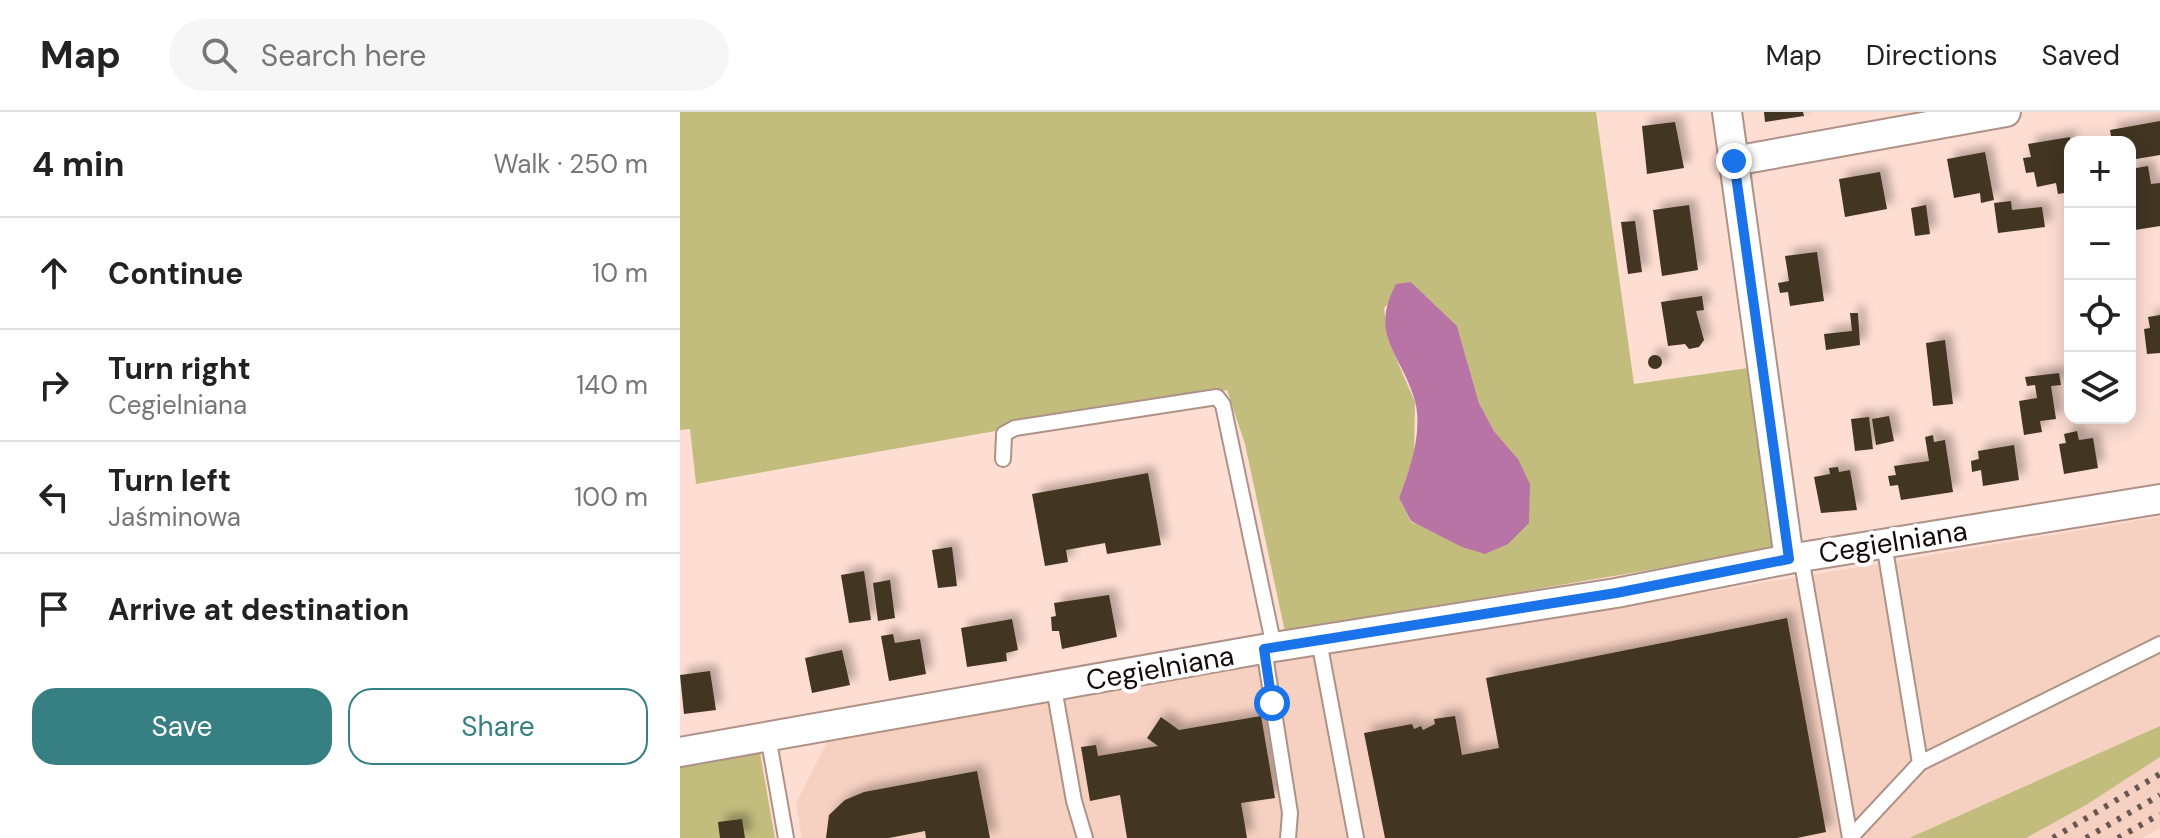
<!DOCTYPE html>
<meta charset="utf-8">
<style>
body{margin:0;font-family:"DM Sans",sans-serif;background:#f6f6f6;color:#222}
.controls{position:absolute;right:24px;top:24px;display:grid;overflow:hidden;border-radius:16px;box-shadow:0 4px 20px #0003}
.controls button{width:72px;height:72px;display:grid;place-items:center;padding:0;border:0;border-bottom:2px solid #e0e0e0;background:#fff;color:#222;font:40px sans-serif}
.stop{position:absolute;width:24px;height:24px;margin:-18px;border:6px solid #1a73e8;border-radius:50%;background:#fff}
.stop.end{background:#1a73e8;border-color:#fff;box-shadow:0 2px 8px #0008}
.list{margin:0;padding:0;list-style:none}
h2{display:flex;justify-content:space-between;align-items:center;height:104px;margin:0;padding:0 32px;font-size:34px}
h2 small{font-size:26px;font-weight:400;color:#767676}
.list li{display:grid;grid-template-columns:52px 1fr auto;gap:24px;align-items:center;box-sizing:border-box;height:112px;padding:0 32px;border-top:2px solid #e0e0e0}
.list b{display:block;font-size:30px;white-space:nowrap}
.list p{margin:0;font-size:26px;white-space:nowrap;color:#767676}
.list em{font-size:26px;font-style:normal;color:#767676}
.actions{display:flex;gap:16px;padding:24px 32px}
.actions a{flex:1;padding:18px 0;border:2px solid #367f82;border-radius:24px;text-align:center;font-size:28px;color:#367f82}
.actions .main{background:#367f82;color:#fff}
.icon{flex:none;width:44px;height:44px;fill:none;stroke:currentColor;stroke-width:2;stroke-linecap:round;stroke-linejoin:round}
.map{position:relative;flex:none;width:1480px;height:726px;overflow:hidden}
header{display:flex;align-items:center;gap:48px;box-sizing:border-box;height:112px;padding:0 40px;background:#fff;border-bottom:2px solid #e0e0e0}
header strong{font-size:38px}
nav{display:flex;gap:44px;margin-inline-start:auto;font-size:28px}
.search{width:560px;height:72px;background:#f6f6f6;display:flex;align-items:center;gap:20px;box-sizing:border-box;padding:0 28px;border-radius:44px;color:#767676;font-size:30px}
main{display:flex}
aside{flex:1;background:#fff}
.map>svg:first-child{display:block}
.built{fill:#f6d0c1}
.green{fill:#c2bd7d;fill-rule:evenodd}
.water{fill:#b974a6}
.building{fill:#433420;filter:url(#shadow)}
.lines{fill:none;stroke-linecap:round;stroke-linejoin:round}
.service-casing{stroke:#af9287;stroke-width:18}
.minor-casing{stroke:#af9287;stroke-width:32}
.service{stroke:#fff;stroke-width:14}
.minor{stroke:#fff;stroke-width:28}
.rail{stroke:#685650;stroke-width:6;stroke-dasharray:4 8;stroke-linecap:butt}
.route{stroke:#1a73e8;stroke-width:10}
.labels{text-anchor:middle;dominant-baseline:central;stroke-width:8;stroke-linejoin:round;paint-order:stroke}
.street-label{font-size:28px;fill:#140a07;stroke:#fff}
</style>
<header>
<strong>Map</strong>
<div class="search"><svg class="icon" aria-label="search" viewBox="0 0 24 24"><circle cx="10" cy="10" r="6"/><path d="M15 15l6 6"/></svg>Search here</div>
<nav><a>Map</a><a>Directions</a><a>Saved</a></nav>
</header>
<main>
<aside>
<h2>4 min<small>Walk · 250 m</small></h2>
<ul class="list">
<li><svg class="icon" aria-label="ahead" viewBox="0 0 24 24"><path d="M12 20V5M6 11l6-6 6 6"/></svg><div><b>Continue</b></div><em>10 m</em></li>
<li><svg class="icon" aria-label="right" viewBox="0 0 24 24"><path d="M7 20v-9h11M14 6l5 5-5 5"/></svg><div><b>Turn right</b><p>Cegielniana</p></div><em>140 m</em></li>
<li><svg class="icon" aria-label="left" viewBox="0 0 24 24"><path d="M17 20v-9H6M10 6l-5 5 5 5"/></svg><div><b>Turn left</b><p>Jaśminowa</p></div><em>100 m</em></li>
<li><svg class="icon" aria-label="arrive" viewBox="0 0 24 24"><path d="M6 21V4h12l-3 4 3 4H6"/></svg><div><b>Arrive at destination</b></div></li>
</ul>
<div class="actions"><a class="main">Save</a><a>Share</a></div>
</aside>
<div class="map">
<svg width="1480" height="726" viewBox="0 0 1480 726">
<defs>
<filter id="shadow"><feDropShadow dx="7" dy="-7" stdDeviation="4" flood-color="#0004"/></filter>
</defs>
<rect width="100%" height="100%" fill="#feded3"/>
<path class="built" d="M1480,405v209l-251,112h-1107l-6,-35 32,-63 478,-85 330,-51z
M1480,645v71l-17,10h-117l60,-33z"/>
<path class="green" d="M0,0h916l38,272 114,-16 24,181 -487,83 -40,-188 -18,-54 -531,94 -6,-55 -10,1zM731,170l46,44 22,77 15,28 24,28 -90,69 -17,-6 -12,-24 15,-42 1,-54 -27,-62 -4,-32z
M1480,614v31l-74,48 -60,33h-117z
M80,641l15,85h-95v-72z"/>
<path class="water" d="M731,170l46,44 22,77 15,28 24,28 12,25 -1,39 -21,21 -23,10 -23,-7 -51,-26 -12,-23c11,-29 24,-66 16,-97 -13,-48 -47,-63 -19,-117z"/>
<path class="building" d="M1084,0h39l1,4 -39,6z
M1480,9v34l-30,5v-18h-18l-2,-12z
M995,10l9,46 -37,6 -5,-48z
M1390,25v55l-12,2 -2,-11 -19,4 -3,-15 -8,1 -3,-15 8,-1 -3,-13z
M1305,40l9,48 -13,3 -1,-10 -26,5 -7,-39z
M1468,54l3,18 9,-1v43l-25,4 -5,-61z
M1200,60l7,37 -42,8 -6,-38z
M1331,89l1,9 30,-3 3,20 -47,6 -4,-30z
M1009,93l9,65 -36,6 -9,-66z
M1246,93l4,29 -15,2 -4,-28z
M955,109l7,51 -14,2 -7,-52z
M1137,140l7,49 -34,5 -2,-14 -8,1 -2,-10 11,-2 -4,-25z
M1022,184l2,14 -8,1 8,29 -5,7 -10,2 -4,-5 -17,2 -7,-44z
M1170,201h8l2,32 -34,5 -2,-16 28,-3z
M1480,203v38l-13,1 -3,-25 6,-1 -2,-11z
M1265,228l8,64 -20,2 -7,-63z
M968 250a7 7 0 1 1 14 0a7 7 0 1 1-14 0Z
M1379,261l2,12 -10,1 5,33 -16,2 2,11 -18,3 -5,-34 18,-3 -2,-13 -8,1 -2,-9z
M1209,304l5,25 -18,4 -4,-26z
M1189,305l4,32 -18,2 -4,-32z
M1397,319l2,9 14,-2 5,30 -34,6 -5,-30 7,-1 -2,-9z
M1253,323l1,7 11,-2 8,52 -52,8 -3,-15 -8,1 -2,-10 8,-1 -2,-9 35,-5 -4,-24z
M1334,333l5,35 -36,6 -2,-16 -9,2 -1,-11 8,-2 -1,-8z
M1158,355l1,5 11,-2 7,40 -36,3 -7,-36 16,-3 -1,-6z
M468,361l13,72 -54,9 -2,-11 -39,7 2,12 -23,4 -13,-72z
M272,435l5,39 -19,2 -6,-38z
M184,459l7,49 -22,3 -8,-48z
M210,468l5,38 -17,3 -5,-38z
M429,483l8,42 -55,12 -3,-18h-7l-1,-14 5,-1 -2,-13z
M1107,506l39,214 -29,6h-412l-21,-105 48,-9 2,5 7,-3 2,4 12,-6 -1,-5 21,-3 7,39 37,-7 -13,-70z
M332,507l6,31 -12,3 1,8 -40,6 -6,-39z
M213,522l2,9 25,-4 6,35 -37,7 -8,-45z
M162,538l8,35 -38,8 -7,-35z
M30,559l6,39 -32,4 -4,-39z
M581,604l14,82 -34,5 6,35h-120l-7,-43 -30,6 -9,-54 15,-2 2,11 60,-10 -11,-8 14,-21 18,13z
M297,659l13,67h-64l-1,-7 -36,7h-63l3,-23 16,-15 19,-8z
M62,707l3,19h-25l-2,-16z"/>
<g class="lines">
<defs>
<path id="service" d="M323,347l1,-25 11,-6 202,-31 6,8 51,242
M1204,431l36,220
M1121,445l49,281
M639,529l37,197
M584,537l26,164 -2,25
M374,576l20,113 11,37
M88,624l18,102
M1170,726l70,-75 240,-119"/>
<path id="minor" d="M1047,0l62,447
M1054,49l272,-49
M0,640l594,-105 342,-54 173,-34 371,-60"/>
</defs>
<use href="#service" class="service-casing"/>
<use href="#minor" class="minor-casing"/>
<use href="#service" class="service"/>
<use href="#minor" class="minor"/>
<path class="rail" d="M1373,726l107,-64
M1406,726l74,-43
M1438,726l42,-24"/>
</g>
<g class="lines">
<path class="route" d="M592,591l-8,-54 352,-56 173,-34 -55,-398"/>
</g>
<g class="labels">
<g class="street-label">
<text transform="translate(1213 430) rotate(-9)">Cegielniana</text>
<text transform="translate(480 556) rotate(-10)">Cegielniana</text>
</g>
</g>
</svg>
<div class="controls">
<button>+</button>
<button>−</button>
<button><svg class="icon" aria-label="locate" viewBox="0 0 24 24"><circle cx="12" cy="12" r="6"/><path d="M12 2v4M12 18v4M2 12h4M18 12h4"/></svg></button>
<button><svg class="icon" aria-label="layers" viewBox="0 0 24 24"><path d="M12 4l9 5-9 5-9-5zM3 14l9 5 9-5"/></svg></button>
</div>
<div class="stop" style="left:592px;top:591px"></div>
<div class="stop end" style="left:1054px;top:49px"></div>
</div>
</main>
